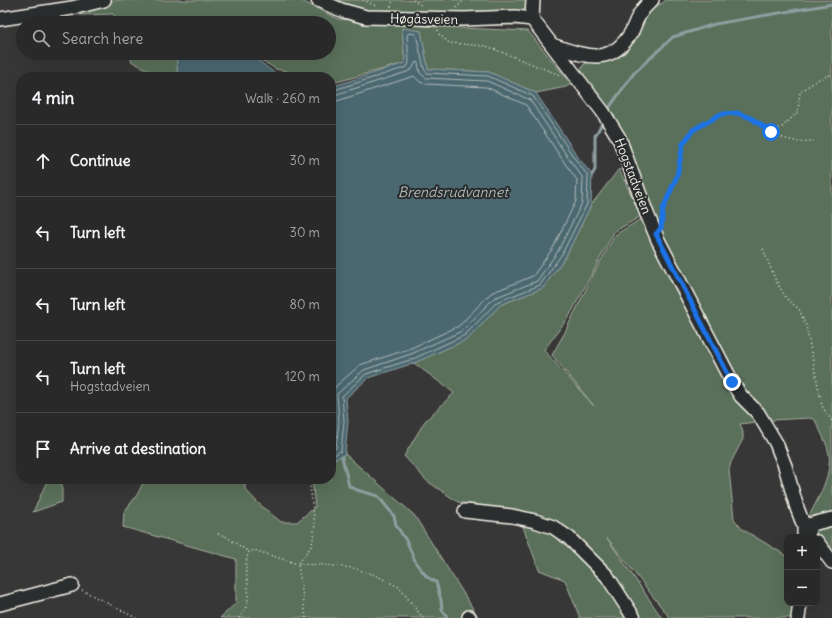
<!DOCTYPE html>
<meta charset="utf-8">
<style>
body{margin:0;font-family:Delius,sans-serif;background:#363535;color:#f1f3f6}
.controls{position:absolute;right:12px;bottom:12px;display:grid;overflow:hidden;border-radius:8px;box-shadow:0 4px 16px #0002}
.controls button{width:36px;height:36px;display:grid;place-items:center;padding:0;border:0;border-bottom:1px solid #464546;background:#2a2929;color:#f1f3f6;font:20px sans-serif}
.stop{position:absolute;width:12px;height:12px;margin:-9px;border:3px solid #1a73e8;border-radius:50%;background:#fff}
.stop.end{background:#1a73e8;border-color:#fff;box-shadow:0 1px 4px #0008}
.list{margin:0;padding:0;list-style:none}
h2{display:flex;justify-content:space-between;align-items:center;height:52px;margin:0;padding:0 16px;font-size:17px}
h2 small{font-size:13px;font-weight:400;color:#a5a6a8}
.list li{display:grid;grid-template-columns:26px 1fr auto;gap:12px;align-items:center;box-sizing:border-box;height:72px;padding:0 16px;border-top:1px solid #464546}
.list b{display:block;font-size:15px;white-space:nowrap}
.list p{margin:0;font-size:13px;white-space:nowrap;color:#a5a6a8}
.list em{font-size:13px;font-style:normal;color:#a5a6a8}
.icon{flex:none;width:22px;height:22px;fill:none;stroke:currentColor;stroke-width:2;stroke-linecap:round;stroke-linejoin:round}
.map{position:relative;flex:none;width:832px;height:618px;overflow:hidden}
.search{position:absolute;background:#2a2929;box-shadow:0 4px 16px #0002;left:16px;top:16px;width:320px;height:44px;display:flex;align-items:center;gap:10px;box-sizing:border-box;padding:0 14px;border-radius:22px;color:#a5a6a8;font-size:15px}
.panel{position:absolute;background:#2a2929;box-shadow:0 4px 16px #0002;left:16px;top:72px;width:320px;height:412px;border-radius:16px}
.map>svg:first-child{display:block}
.green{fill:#5a6f5a;stroke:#a7b0a1}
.water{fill:#4c6871;stroke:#8f9fa1}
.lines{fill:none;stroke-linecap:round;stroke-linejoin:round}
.shore{stroke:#b1bab8;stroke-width:1}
.stream{stroke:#8f9fa1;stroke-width:3}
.minor-casing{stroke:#f4f1e8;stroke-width:16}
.path{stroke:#f4f1e8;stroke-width:1.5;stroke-dasharray:1 3;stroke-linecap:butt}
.minor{stroke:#2a2d2e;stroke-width:13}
.route{stroke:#1a73e8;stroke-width:5}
.labels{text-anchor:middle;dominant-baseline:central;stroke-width:4;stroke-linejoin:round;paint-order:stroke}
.street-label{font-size:13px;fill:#f4f1e8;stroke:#2a2d2e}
.water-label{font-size:14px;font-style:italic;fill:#b1bab8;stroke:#2a2d2e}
</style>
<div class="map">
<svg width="832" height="618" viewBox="0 0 832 618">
<rect width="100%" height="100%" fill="#383737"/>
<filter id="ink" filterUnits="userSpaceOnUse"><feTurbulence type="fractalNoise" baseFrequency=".025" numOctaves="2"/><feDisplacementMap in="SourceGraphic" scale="8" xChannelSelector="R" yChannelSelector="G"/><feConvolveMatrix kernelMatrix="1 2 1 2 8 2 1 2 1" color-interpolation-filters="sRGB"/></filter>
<g filter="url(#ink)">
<path class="green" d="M87,0h213l38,19 99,8 91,4 43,53 -5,3 -30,6 -47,-21 -61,-3 -7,-38 -19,-2 3,34 -72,20 -2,-1v-5h-22l-33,-8 -27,-16h80v-30h-210l-6,-9 -33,1z
M308,0h224v25l-100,-1 -103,-14z
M666,0h166v565l-15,-28h-6l-7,-12c11,-21 28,-47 25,-71 -2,-11 -9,-23 -14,-34l-5,-2 -39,2 -31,4 3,8v7l-12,23 -2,8 5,49 8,10 45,27v47h12l-2,15h-127l-63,-80 55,80h-82l-15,-38 -26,-10 -21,-57 -60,-11 -31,-21 -23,-25 21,-35 29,-28 -40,-30 54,-24 32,-34 43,-17 23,-32 25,-51 28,-36 22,47 -27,16 -44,83 -26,35 50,56 -42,-51 12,-21 30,-61 21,-38 29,-18 -14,-72 -40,-57 -9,-18 2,-5 50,-24 9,-14 2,-7 10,-16h7z
M133,53h43l2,24h-20l-3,-3 -24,-13z
M345,454l69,61 65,103h-259l16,-15v-44l-113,-32 1,-15 13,-17 8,-16h100v10l13,14 23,19h16l18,-15 -3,-28h19v-18z
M48,479h14v23l-29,10z"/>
<path class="water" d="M402,28l19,3 7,38 61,3 47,21 42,64 14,18 -1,30 -25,51 -23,32 -43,17 -32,34 -54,24 -46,15 -22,20 2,23 -3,33 -14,7v-374l74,-24z
M176,53h72l32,24h-102z"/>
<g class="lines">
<path class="shore" d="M331,91l76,-24 2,-4 -2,-28 2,-2 7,1 8,35 3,4 61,3 45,20 42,63 13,17 -1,28 -25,50 -22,31 -43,17 -32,33 -52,24 -47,15 -24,22 2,25 -3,30 -10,6
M331,96l76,-24 5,-3 4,-7 2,1 2,10 6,5 61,3 43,19 41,62 12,16 -1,25 -24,48 -21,30 -43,17 -32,33 -51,23 -47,16 -27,24 2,27 -3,27 -5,3
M331,102l6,-1 77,-25 6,6 6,2 60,3 40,18 40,60 11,15 -1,21 -23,47 -20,28 -42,17 -32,33 -50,23 -49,16 -25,22 -4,9
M331,401l2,20 -2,20"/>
<path class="stream" d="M608,111l3,-6 23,-32 39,-36 42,-13 117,-20
M592,175l3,-5v-34l9,-16
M342,457l7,29 8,4 21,6 16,20 2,9 11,17 9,21 11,14 9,5 5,18 1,10 4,5 1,3"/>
<defs>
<path id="minor" d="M318,0l23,10 25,7 98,2 51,-2 17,2
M0,19l72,-11 32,-8
M532,19l71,93 16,26 28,76 11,26 74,142 9,14 17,17 18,30 9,23 12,42 7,18v11
M532,19l1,-19
M552,45c33,11 59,23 80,-14 3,-7 5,-14 10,-20 2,-4 6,-7 10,-11
M465,511l47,5 23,5 18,6 16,11 38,38 27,42
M809,532l-5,-6 28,-7
M817,542l15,20
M0,604l72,-19
M469,617v1
M798,618l2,-15"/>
</defs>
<use href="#minor" class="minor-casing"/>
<path class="path" d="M363,0l13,6
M413,0l9,6
M391,7l2,-7
M456,8l8,-8
M438,30l1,4 10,9 37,3 74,29
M771,132l11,-5 16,-15 2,-20 19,-13 13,-5
M661,219l2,-10 14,-33 6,-32 10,-14 28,-16 17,-1 13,5 28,19 20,5 15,-1
M763,249l12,30 11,19 13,11 7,17 16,80 10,15
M218,534l7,2 24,16
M82,590l54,28
M239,618c20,-22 0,-44 10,-66l5,-2 44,14 27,1 28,3 22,7 24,12 24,31
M306,618l-8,-54 14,-19 3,-20 -6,-46"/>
<use href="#minor" class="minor"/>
</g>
</g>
<g class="lines" filter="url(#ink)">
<path class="route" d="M732,382l-76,-148 5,-6 2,-19 14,-33 6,-32 10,-14 28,-16 17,-1 13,5 20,14"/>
</g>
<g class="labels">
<g class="street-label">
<text transform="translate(424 19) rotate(1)">Høgåsveien</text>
<text transform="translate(633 176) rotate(69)">Hogstadveien</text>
</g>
<g class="water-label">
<text x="453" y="192">Brendsrudvannet</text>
</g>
</g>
</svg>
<div class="controls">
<button>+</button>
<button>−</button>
</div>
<div class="stop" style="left:771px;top:132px"></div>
<div class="stop end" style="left:732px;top:382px"></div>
<div class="search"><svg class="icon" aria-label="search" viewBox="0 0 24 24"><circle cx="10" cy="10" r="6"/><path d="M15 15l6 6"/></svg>Search here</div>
<section class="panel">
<h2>4 min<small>Walk · 260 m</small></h2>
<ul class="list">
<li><svg class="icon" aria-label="ahead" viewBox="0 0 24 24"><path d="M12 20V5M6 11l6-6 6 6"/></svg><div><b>Continue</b></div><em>30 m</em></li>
<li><svg class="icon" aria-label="left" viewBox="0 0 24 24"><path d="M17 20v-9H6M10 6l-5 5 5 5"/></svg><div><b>Turn left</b></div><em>30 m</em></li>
<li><svg class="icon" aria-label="left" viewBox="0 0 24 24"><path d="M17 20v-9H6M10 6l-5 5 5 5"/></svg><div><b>Turn left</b></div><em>80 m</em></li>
<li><svg class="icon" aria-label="left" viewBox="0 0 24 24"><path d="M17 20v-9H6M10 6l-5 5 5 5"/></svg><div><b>Turn left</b><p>Hogstadveien</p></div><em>120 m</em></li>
<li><svg class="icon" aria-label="arrive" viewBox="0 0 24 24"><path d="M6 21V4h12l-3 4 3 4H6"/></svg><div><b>Arrive at destination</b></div></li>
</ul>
</section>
</div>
